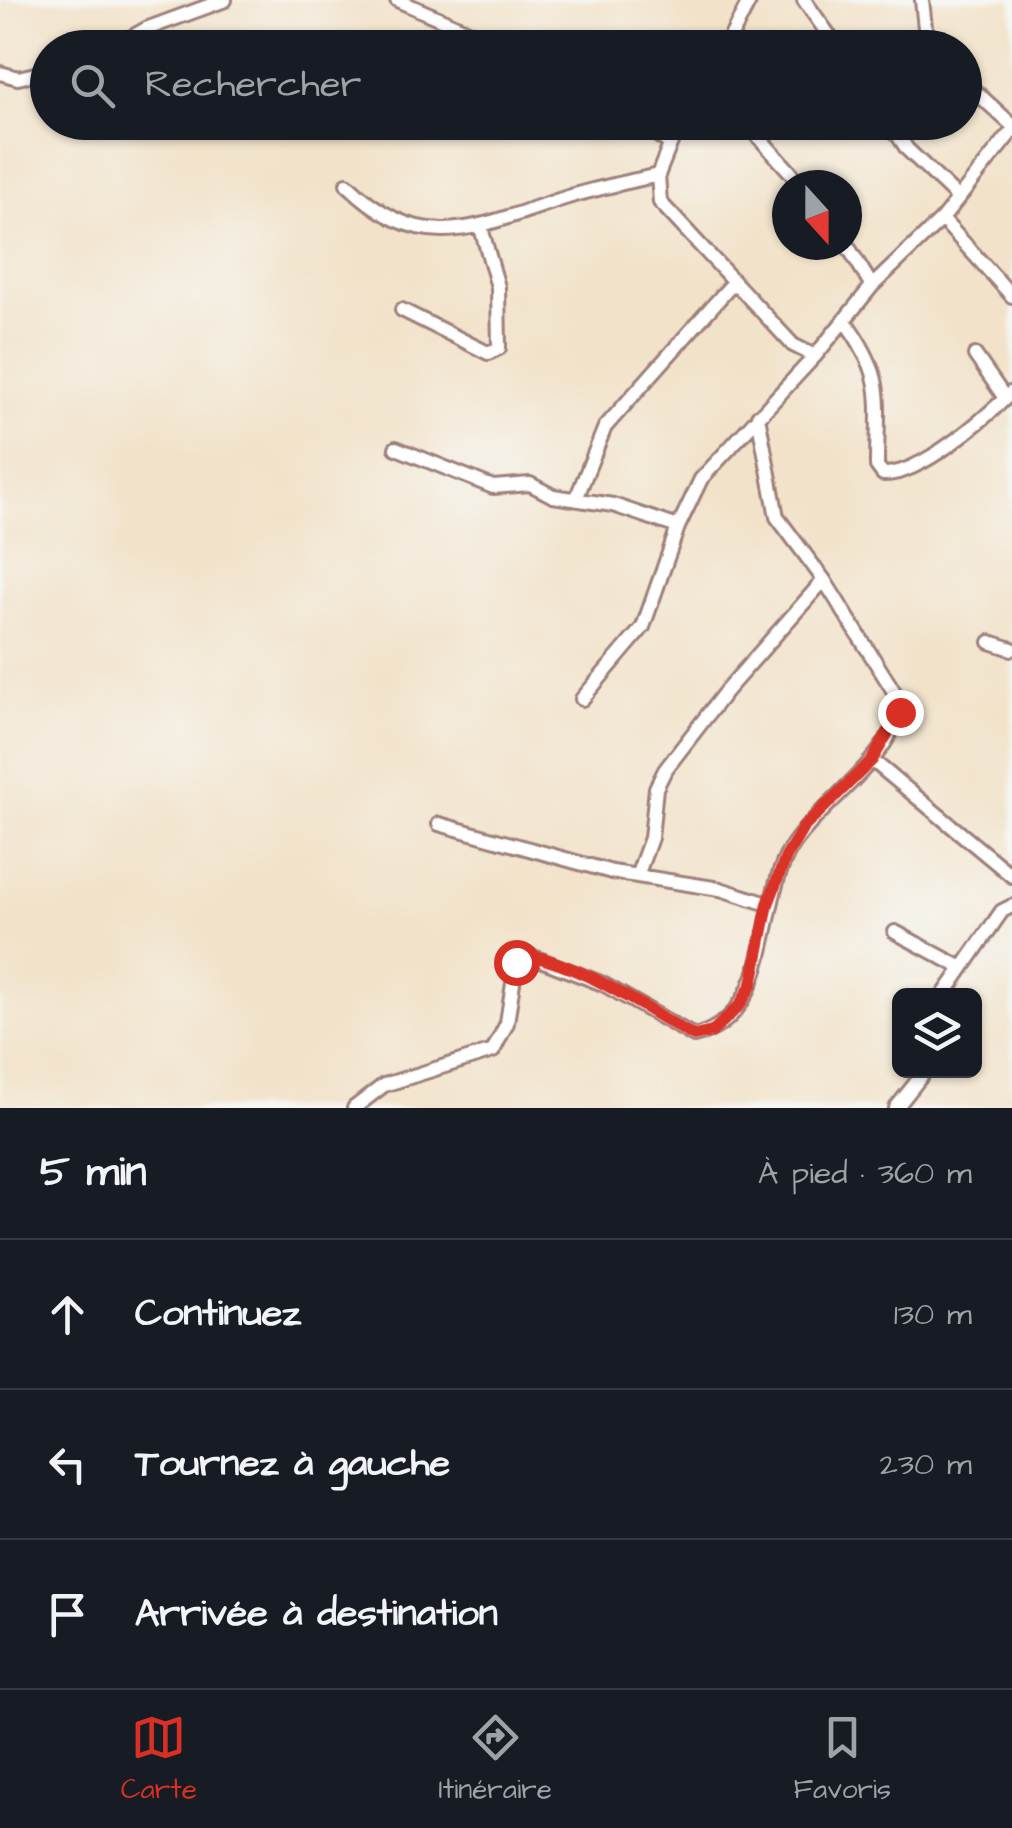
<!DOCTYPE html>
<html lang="fr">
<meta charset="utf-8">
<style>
body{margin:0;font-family:"Architects Daughter",sans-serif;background:#20242c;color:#f1f3f6}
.controls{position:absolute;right:30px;bottom:30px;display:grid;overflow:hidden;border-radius:15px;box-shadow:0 2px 8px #0004}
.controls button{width:90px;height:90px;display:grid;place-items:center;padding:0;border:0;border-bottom:2px solid #363941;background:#171b24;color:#f1f3f6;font:50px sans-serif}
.compass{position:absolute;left:772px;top:170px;width:90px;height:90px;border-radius:50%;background:#171b24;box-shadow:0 2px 8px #0004;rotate:159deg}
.stop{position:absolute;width:30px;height:30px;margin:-22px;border:8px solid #d93025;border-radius:50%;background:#fff}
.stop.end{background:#d93025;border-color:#fff;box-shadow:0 2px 10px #0008}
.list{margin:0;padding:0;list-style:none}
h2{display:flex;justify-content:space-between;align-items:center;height:130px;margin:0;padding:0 40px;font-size:42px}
h2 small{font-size:32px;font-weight:400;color:#9ea1a6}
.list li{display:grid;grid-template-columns:65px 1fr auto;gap:30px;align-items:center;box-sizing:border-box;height:150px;padding:0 40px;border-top:2px solid #363941}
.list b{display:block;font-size:38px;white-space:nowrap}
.list em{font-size:32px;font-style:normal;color:#9ea1a6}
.icon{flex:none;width:55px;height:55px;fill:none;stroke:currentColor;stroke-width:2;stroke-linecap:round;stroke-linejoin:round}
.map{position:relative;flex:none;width:1012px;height:1108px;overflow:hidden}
.search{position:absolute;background:#171b24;box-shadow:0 2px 8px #0004;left:30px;right:30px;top:30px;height:110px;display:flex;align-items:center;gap:25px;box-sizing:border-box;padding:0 35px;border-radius:55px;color:#9ea1a6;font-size:38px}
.sheet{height:580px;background:#171b24}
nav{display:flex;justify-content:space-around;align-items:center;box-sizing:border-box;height:140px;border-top:2px solid #363941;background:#171b24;font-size:28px;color:#9ea1a6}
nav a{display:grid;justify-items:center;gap:5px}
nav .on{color:#d93025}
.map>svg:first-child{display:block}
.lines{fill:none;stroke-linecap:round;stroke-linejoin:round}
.minor-casing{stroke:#9e807a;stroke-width:18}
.minor{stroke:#fff;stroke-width:12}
.route{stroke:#d93025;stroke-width:12}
</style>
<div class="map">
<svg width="1012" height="1108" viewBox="0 0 1012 1108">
<rect width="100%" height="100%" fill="#f6f6f2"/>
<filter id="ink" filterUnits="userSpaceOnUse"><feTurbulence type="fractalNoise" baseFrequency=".01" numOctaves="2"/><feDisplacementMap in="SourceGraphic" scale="20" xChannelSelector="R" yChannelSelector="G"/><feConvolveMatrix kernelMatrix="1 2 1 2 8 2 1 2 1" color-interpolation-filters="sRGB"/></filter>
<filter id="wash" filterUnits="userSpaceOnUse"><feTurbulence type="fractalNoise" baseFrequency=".0048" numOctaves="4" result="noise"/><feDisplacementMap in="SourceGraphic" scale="40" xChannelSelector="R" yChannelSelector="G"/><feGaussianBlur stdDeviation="2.25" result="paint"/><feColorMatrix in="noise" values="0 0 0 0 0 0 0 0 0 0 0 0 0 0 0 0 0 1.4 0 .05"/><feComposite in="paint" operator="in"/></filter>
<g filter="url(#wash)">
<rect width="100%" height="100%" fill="#f2e2c9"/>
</g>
<g filter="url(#ink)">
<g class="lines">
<defs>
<path id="minor" d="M397,0l110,48
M804,0l34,48
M922,0l3,28 10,20
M112,48l34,-19 79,-29
M725,48l25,-48
M0,73l18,5 30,-7
M964,81l48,44
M638,122l31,21
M679,122l-21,53 2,27 133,143 22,11 57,-70 70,-67 70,77
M745,122l57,63
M889,122l18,27 51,49
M347,184c78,76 132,41 221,13 29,-9 60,-15 90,-22
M942,219l70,-88
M847,245l25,41
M402,310l86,43 11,-5 -1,-61 -17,-59
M844,320c43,58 33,78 33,146l6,8c37,2 103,-57 129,-82
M975,355l30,43
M396,448l97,39 37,-3 23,12 60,9 65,22
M576,499l29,-72 129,-145
M990,642l22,7
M582,699l61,-72 35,-100 23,-48 114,-123
M872,760l140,116
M439,824l173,48 108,17 48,15
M637,876l14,-38 5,-50 9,-18 61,-79 98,-111
M895,932l67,36
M943,996l59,-85 10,-5
M354,1108l30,-23 109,-34 14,-28 9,-60 12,-8 75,29 91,52c77,-18 64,-121 92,-179 24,-51 117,-100 112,-159l-74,-118 -47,-63 -19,-101
M896,1108l30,-38"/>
</defs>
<use href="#minor" class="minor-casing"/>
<use href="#minor" class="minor"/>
</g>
</g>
<g class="lines" filter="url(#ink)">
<path class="route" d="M516,962l12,-7c59,12 114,52 166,81l18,-4 28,-27 12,-21 16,-80 18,-47 17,-29 69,-68 28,-48"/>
</g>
</svg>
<div class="controls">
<button><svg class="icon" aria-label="layers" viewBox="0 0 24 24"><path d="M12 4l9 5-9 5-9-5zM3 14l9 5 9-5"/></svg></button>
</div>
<svg class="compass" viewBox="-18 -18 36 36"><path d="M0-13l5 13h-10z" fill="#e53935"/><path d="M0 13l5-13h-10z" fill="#9ea1a6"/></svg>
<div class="stop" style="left:516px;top:962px"></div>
<div class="stop end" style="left:900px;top:712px"></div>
<div class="search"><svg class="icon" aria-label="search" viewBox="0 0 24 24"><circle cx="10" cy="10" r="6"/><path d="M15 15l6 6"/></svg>Rechercher</div>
</div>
<section class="sheet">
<h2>5 min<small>À pied · 360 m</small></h2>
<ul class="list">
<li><svg class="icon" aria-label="ahead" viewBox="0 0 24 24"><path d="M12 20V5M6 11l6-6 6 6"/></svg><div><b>Continuez</b></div><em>130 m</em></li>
<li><svg class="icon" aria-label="left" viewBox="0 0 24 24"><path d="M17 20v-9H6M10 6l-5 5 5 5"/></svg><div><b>Tournez à gauche</b></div><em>230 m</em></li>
<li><svg class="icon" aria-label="arrive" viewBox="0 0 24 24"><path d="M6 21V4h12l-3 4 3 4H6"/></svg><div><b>Arrivée à destination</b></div></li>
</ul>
</section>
<nav>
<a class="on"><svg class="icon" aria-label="map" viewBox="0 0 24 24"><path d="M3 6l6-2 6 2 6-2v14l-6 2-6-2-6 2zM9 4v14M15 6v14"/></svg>Carte</a>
<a><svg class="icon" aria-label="directions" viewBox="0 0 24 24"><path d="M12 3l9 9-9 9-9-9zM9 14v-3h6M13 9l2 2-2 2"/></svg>Itinéraire</a>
<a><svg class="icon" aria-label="saved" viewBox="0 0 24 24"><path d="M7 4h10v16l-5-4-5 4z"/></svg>Favoris</a>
</nav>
